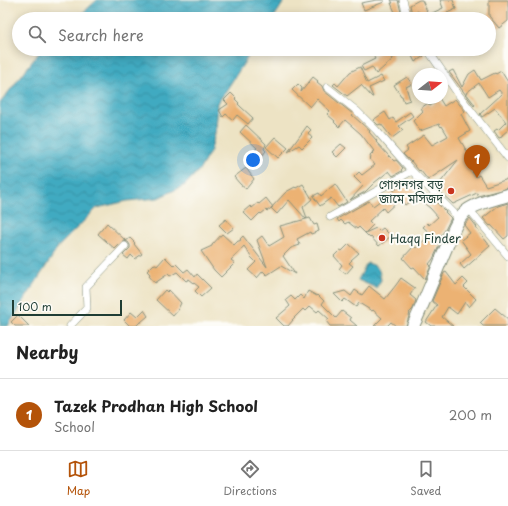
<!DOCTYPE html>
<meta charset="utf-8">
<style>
body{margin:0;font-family:"Playpen Sans","Noto Sans Bengali",sans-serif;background:#f2f2f2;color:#222}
.compass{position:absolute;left:412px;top:68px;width:36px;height:36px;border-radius:50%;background:#fff;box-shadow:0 2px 10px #0003;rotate:73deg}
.scale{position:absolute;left:12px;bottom:10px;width:110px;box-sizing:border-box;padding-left:4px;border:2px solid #1f3d34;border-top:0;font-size:11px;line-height:14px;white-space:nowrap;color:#1f3d34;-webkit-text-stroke:3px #fdfcf7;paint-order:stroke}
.you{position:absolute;left:253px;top:160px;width:14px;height:14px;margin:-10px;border:3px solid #fff;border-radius:50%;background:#1a73e8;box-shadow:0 0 0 6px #1a73e833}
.badge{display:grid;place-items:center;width:26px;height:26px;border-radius:50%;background:#b45309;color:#fff;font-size:13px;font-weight:700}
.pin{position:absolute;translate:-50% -33px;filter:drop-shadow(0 1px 2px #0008)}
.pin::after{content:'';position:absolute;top:21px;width:14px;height:12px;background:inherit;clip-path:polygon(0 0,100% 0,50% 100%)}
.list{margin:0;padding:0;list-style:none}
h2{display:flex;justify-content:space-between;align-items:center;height:52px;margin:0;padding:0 16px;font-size:17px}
h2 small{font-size:13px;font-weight:400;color:#767676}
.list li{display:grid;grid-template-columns:26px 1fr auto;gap:12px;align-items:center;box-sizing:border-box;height:72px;padding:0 16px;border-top:1px solid #e0e0e0}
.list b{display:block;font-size:15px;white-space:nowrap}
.list p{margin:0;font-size:13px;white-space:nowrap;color:#767676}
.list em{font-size:13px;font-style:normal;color:#767676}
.icon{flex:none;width:22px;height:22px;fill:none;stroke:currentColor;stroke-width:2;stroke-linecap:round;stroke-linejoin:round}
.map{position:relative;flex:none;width:508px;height:326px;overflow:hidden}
.search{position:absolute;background:#fff;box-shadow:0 2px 10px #0003;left:12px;right:12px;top:12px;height:44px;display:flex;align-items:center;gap:10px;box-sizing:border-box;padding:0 14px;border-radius:22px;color:#767676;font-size:15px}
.sheet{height:124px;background:#fff}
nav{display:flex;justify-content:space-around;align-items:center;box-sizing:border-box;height:56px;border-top:1px solid #e0e0e0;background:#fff;font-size:11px;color:#767676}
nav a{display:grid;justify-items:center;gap:2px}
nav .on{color:#b45309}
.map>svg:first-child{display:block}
.water{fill:url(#water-waves);stroke:#30747a}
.building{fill:#ecb273}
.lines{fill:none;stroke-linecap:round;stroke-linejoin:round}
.street-casing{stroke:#86907c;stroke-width:8}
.primary-casing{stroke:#86907c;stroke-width:14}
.street{stroke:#fff;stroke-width:7}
.primary{stroke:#fff;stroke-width:12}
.poi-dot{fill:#c8321e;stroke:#fdfcf7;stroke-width:1.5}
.labels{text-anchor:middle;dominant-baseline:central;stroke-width:4;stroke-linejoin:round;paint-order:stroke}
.poi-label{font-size:12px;fill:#1f3d34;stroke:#fdfcf7;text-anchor:end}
</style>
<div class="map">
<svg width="508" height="326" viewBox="0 0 508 326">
<defs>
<pattern id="water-waves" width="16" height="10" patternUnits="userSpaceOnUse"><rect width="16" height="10" fill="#41aac1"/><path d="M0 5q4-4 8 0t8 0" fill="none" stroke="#368c9e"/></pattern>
</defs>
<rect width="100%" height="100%" fill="#fdfcf7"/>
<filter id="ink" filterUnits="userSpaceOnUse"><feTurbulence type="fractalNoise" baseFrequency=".025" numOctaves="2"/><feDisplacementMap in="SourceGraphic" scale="8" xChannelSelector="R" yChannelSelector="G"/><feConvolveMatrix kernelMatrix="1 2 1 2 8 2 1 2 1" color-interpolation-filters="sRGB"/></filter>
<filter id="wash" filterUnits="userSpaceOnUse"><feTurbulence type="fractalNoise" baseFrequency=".012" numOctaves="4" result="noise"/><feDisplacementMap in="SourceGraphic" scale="16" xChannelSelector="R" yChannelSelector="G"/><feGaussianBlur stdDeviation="0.9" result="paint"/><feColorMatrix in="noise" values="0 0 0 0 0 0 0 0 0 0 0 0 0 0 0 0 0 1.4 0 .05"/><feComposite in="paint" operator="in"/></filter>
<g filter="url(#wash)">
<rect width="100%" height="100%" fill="#ede3c4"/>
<path class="water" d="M97,0h188l-12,19h-197z
M43,49h210l-35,54 -2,26 -5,21 -11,19 -15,16 -27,13 -31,3 -30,7 -38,38 -51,80h-8v-223l38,-49z
M367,263c12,3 12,6 14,17l-5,8 -18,-8z"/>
<g id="blocks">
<path class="building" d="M377,0h7v2l-20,8 -3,-7z
M391,0h7l4,16 -1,-2 -4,3 -6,-14h2z
M419,0h3l5,11 -7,4 -2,-4 -6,4 -2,-10z
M440,0h13l3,9 -9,4 1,2 -9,4h-9l-2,-4 15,-7z
M489,0h19v21l-9,7 -10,-12z
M383,49h14l-6,4 2,3h-1l1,3 -17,15 -4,-7 -8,4 -3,-5 14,-7 -1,-2z
M413,49h9l2,7 -9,6 -4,-8 4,-2z
M360,67l7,16 14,-7 3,5 -15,7 4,9h-1l-11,-12 -14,11 -14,-11 2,-2 3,3 12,-14z
M453,70l9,17 7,-13 6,-4 6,10 14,-7 1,1 5,-3 7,11v48l-6,5v2l-3,1 -5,-7 3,-2 1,1 8,-8 -11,-14 -13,9 -2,-3 22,-20 -3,-4 -11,7 -9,-14 -13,10 9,12 -1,1 -25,-34z
M313,77l5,4 -1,1 5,4 2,5 29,23 -1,1 18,16 -1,1 8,9 -1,1 13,14 5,5 2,-1 7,8 -2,2 1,1 -9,5 -4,-5 -15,12 -9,9 -15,8 13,-14 -9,-9 5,-5 3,3 13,-10 -5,-6 1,-1 -1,-2 3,-3 -1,-1 2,-1 -13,-17 -16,-14 -6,7 -5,-5 1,-1 -8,-7 3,-3 -13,-12 -7,8 -18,-17 6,-6 4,4 -1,4z
M407,77l5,7 -6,3 4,13 -6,2 -2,-6h-1l-7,-11z
M231,93l5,5 -1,1 4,4 -1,1 3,3 12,11 -5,6 -11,-9 -4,5 -7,-6 -3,3 -4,-7 9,-6 -4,-4z
M433,98h6l5,8 11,-7 10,12 -4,3 9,17 -11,7 13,22h-1l5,9 -4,3 4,5 3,-2 7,11 22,-7v9l-30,8 -1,-3 -24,11 -17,-16 22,-28 -30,20 -8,-10 -1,1 -8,-10v1l-8,-8 5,-4 -2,-3 18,-12 8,10 16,-9 -6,-10 -1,1 -2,-3 -19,7 -7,-10 10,-10 -2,-3 7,-5 2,3 5,-3z
M385,112l5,8 3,-2 3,4 14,-10 3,4 -14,10 4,4 -11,8 -11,-14 -3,1 -5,-5z
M246,125l20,19 -2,5 2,2 -5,6 -7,-6 3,-3 -17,-16z
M307,126l4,4 -3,3 4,5 -10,10 -3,-3 -11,7z
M275,137l13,11 -10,10 -12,-11z
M341,144l5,4 -9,9 -5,-5z
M246,168l8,11 -8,10 -6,-5 -6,-7z
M407,181l11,14 -13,10 -5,-6 -14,13 -3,-4 -14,13 4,4 -8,8 -6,-6 -2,2 -9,-7 -3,2 -4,-4 -2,2 -2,-3 32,-18 4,5z
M303,184l9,15 -9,8 4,11 -1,1 -17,-19 -12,14 -6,-6 15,-16 9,-5 1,1z
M335,184l12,18 -9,5 -7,-9 -11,8 -7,-10 6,-3 2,3z
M427,195l2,3 1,-2 16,16h-1l6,6 -6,12 -8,11 3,3 -7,15 -4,5 2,2 -6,13 -11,-12 -2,1 -9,-10 11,-12 2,2 15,-14 -8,-7 4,-4 2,2 9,-8 -8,-9 -9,-7z
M266,198l7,9 -6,4 -1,-1 -5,4 -1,-1 -8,8 -9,-9 7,-6 2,2 6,-5 1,1z
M508,203v33l-4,3 -13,-14 -1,1 -7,-8 15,-12z
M310,218l4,7 3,-1 2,7 -8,3 -1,-2 -13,7 3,6 -9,3 -8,8 12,18 -14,-8 -14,9 -4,-4 -6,7 -9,-8 8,-8 -6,-6v-1l-6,-9 -13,14 4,3 -14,14 -7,-7 -13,-19 11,-5v-1l10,-11 12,11 4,-4h1l2,-1 -1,-1 3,-3 24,31 -10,-27 5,-4 7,10 15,-9 -4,-11z
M470,218l7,9 -1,1 14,18 -26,23 -4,-5 11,-10 -10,-14 9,-7 -6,-8z
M226,219l8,9 -7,5 -8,-8z
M107,223l19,18 4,-3 5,5 -1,1 8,10 -7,5 -4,-4 -3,4 -5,-4 7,-7v-3l-2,-3 -5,-1 -8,8 -17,-15z
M376,228l3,3 4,-3 8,8 -12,10 -8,-9 -1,1 -5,-5z
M349,244l10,9 -8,7h1l-3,3 4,3 -7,8 -7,-5 3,-4 -8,-9 6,-6 2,1z
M165,257l9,9 2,-2 8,8 4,-3 7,8 2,-3 14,14 -10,9 -6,-6 4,-4 -10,-8 -3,2 -9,-9 -7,4 -2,-2 -13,9 -6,-7 1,-2 -3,-3 7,-7 3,2z
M446,272l10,13 7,-7 5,5 -4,4 12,12 -7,8 -4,-5 -8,12 -9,-7 -6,10 11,9h-22l-5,-4 11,-17 -5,-4 12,-28z
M401,278l14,10 -5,7 6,5 -3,9 -4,4h1l-4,13h-10l-5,-4 -4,4h-13l8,-8 -9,-8 -1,1 -13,-8 -3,4 -11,-8 -3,3 -8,-8 11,-3 6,5 4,-6 7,5 7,-9 16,13 11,-14z
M165,290l2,2 2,-2 12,13 -3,6h1l-6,7 -17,-16z
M308,291l9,5 1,-1 6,6 -2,3 14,14 6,-7 9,7 -1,2 7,6h-27l-4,-5 3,-2 -10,-9 -2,2 -7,-6 -5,5 -2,-2 -11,11h1l-5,6h-4l-8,-8 14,-12 -4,-6 5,-4 4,4 5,-5 4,4z
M495,308l13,11v7h-25l-3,-3z
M144,310l4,6 -7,6h-1l-4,4h-6l-6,-6 7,-8 6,5z
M18,315l11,11h-14l-4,-4z"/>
</g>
</g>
<g filter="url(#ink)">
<use href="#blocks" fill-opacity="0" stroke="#86907c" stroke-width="1"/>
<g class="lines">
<defs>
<path id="street" d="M403,0l5,19
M427,49l31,45 50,64
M327,87l30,24 19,19 36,41 48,48
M469,209l39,47
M330,217l82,-46
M70,326l17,-18 -1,-21 39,-41"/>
<path id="primary" d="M413,326c13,-28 24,-57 36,-85 4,-9 7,-20 14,-27 8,-10 33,-15 45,-19"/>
</defs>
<use href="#street" class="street-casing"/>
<use href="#primary" class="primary-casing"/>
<use href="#street" class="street"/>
<use href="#primary" class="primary"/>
</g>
</g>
<g class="poi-dot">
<circle cx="451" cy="191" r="4"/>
<circle cx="382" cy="238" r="4"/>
</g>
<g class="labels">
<g class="poi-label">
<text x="443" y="184">গোগনগর বড়<tspan x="443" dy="14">জামে মসিজদ</tspan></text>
<text x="390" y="238" text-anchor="start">Haqq Finder</text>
</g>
</g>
</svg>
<svg class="compass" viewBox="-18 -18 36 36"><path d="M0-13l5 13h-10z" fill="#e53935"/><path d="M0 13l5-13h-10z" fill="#767676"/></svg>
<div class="scale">100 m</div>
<div class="you"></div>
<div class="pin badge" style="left:477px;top:178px">1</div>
<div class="search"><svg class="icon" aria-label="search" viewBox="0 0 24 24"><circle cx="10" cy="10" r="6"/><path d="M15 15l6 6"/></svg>Search here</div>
</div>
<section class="sheet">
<h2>Nearby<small></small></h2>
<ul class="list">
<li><span class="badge">1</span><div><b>Tazek Prodhan High School</b><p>School</p></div><em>200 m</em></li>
</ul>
</section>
<nav>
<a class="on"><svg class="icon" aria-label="map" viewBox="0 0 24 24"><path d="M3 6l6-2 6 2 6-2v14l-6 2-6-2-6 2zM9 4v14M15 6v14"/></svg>Map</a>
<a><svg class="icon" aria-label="directions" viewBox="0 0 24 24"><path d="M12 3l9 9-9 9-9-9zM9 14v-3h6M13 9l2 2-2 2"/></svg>Directions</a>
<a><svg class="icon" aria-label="saved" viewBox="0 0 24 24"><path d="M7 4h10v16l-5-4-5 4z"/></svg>Saved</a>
</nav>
